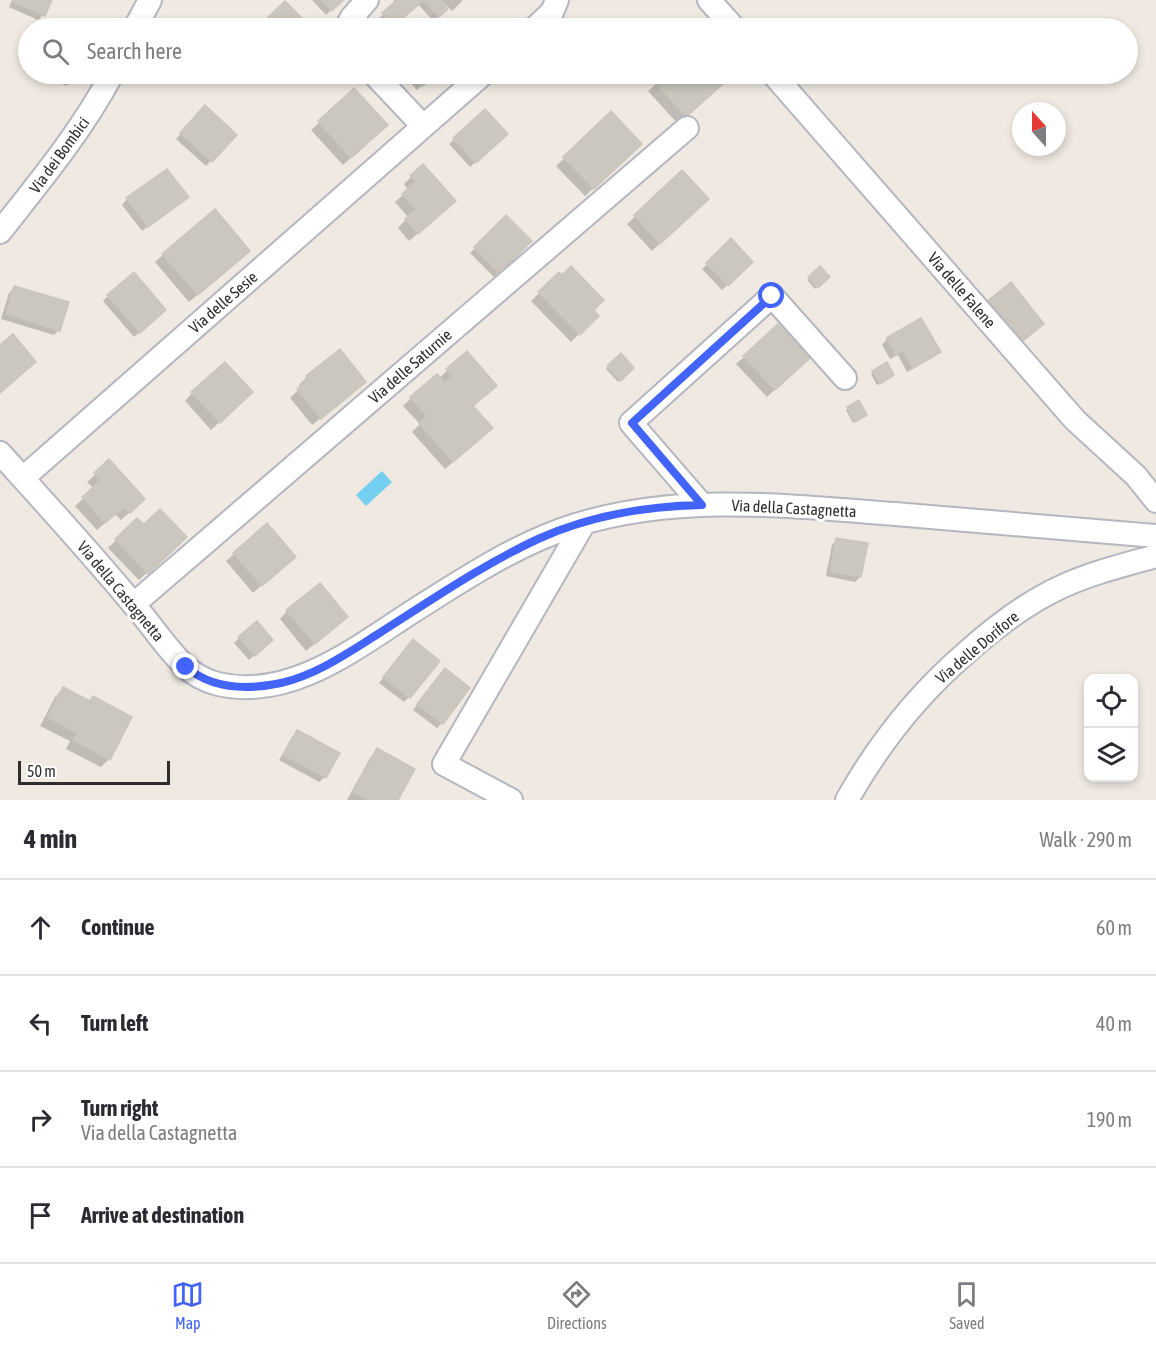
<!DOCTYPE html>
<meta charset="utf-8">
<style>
body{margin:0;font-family:"Asap Condensed",sans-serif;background:#f2f2f3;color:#2b2b33}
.controls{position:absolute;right:18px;bottom:18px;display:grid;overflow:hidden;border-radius:12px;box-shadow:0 3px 9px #0003}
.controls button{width:54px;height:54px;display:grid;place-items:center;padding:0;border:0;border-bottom:2px solid #e1e1e2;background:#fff;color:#2b2b33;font:30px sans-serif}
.compass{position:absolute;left:1012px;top:102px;width:54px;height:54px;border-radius:50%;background:#fff;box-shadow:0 3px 9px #0003;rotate:339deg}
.scale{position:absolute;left:18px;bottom:15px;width:152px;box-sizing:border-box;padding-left:6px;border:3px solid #2e2e2e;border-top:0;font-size:16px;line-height:21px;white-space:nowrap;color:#2e2e2e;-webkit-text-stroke:4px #fff;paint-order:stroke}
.stop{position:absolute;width:18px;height:18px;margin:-14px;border:4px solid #4264fb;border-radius:50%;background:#fff}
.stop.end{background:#4264fb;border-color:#fff;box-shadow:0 2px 6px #0008}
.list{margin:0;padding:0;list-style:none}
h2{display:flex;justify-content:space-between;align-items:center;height:78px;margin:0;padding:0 24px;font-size:26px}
h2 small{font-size:20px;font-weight:400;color:#7c7c81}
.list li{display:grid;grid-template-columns:39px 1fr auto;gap:18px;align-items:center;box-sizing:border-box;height:96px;padding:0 24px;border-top:2px solid #e1e1e2}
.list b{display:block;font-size:22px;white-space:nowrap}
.list p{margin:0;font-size:20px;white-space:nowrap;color:#7c7c81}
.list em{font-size:20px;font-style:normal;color:#7c7c81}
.icon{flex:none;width:33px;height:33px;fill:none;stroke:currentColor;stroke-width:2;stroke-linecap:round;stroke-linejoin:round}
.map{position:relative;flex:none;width:1156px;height:800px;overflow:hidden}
.search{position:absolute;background:#fff;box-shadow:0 3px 9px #0003;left:18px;right:18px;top:18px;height:66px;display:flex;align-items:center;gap:15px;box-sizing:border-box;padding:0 21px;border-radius:33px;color:#7c7c81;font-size:22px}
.sheet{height:462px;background:#fff}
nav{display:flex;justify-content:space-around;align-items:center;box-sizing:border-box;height:84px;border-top:2px solid #e1e1e2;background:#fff;font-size:16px;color:#7c7c81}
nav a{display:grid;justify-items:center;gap:3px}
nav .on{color:#4264fb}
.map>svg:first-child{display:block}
.water{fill:#75cff0}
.shadow{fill:#0003}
.building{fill:#cbc7bf;stroke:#cbc5ba;stroke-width:1.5}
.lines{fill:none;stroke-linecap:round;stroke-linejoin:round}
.minor-casing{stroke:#b4b7c1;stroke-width:26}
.minor{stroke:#fff;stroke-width:22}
.route{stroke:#4264fb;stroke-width:8}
.labels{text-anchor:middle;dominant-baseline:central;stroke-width:6;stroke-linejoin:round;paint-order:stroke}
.street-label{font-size:16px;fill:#2e2e2e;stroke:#fff}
</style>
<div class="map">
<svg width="1156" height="800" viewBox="0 0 1156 800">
<rect width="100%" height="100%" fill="#efe9e1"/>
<path class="water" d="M382,471l10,11 -26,24 -10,-11z"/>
<path class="shadow" d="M12,0h38l-7,15 -5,5 -29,-13z
M312,0h29l-15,15z
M393,0h70l-11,11 -9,-9 -2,2v10l-8,7 -15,-17 -28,24h-3l-9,-9 18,-16z
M277,11l30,14 -3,3h-45z
M65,74h4l4,3 -8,9 -6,-5z
M246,74h14l-7,7z
M403,74h33l-19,16z
M667,74h65l-55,49 -29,-32z
M354,91l24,42 -35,32 -32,-35z
M205,107l30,28 -29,31 -30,-27z
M485,111l16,28 -31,28 -21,-23z
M611,113l21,39 -47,44 -29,-30z
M682,172l17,35 -47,44 -25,-27z
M411,177l35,31 -37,33 -11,-13 10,-11 -13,-15 13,-12 -4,-6z
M187,197l-45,34 -20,-26 5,-6z
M506,217l24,24 -36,36 -24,-24z
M731,241l20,21 -29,28 -20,-21z
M163,255l78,3 -52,44 -34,-40z
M819,269l8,8 -12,12 -8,-9z
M559,274l38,42 -26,26 -40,-41z
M14,288l45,42 -5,5 -53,-16 8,-26z
M108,296l51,19 -25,22 -31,-36z
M887,339l52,13 -5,5 -27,15 -9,-17 -8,4 -8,-14z
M339,351l17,39 -44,35 -22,-27 11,-11 -2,-2 8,-8z
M466,353l6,54 11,29 -38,33 -33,-37 8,-8 -17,-18 8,-8 28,-20z
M620,355l12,13 -14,14 -12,-13z
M744,357l56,9 -33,31 -31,-33z
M873,372l17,5 -13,8 -6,-11z
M192,393l51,7 -32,30 -26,-29z
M848,408l15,9 -10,6 -7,-13z
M109,462l26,45 -14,13 -6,-6 -18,16 -22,-24 19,-17 -7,-7z
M137,520l7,7 33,18 -38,35 -31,-32z
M837,539l23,38 -5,5 -29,-6 6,-31z
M234,554l52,10 -33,29 -27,-32z
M287,611l51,14 -32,26 -26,-32z
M239,638l27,7 -17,15 -15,-17z
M408,646l1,51 -5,5 -25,-19z
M440,675l2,48 -5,5 -24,-18z
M63,689l46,70 -8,8 -35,-18 4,-8 -30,-15 15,-29z
M297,731l41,23 -13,23 -6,5 -40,-22 13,-23z
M377,750l19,50h-49l23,-42z"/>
<path class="building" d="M14,0h38l-7,16 -32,-14z
M321,0h22l-11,11z
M397,0h27l-30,26 -12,-13z
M424,0h16l8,9 -9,8z
M285,1l24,24 -3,3h-49z
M63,74h8l4,3 -7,8 -8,-7z
M413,74h25l-15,12z
M665,74h69l-48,43 -31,-35z
M354,88l34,37 -37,33 -33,-37z
M205,105l32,30 -25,27 -32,-29z
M485,109l23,25 -32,29 -23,-25z
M611,111l31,33 -48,45 -31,-32z
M423,164l33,37 -38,33 -13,-15 11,-10 -14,-15 14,-13 -6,-5z
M167,169l22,28 -41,30 -22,-29z
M682,170l27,29 -49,45 -26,-29z
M215,209l35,42 -52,44 -36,-41z
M506,215l26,26 -32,32 -26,-26z
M731,238l22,24 -25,24 -22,-23z
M571,266l33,34 -10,10 5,6 -19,19 -42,-43 21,-20 3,3z
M820,266l10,11 -12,11 -10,-11z
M134,272l32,38 -26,23 -33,-38z
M1011,282l33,42 -25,20 -33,-42z
M14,286l55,16 -9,29 -54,-17z
M921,318l20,34 -28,16 -10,-17 -7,4 -10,-17z
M778,324l32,34 -35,32 -32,-34z
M13,334l23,28 -36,31v-48z
M340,349l26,33 -45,37 -24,-30 11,-10 -2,-3z
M467,351l30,35 -24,20 20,22 -40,34 -34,-39 8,-7 -17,-19 27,-23 8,9 8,-7 -7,-7z
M621,353l13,15 -13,13 -14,-15z
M225,362l28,30 -33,31 -29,-31z
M887,362l7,13 -14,9 -8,-13z
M859,400l8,15 -12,7 -8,-15z
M109,459l36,40 -15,14 -6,-6 -19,16 -23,-26 19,-17 -7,-7z
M160,509l27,28 -39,37 -33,-35 22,-21 7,6z
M267,523l29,34 -34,29 -29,-33z
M836,538l32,5 -7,34 -31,-5z
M320,583l28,34 -33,27 -29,-34z
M257,621l16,19 -18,16 -17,-19z
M413,639l27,22 -30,37 -27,-21z
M445,668l25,20 -27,36 -26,-20z
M63,687l27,14 3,-5 39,21 -22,43 -37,-20 4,-7 -30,-16z
M297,730l43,23 -14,25 -43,-23z
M377,748l38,21 -17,31h-29l-16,-8z"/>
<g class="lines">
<defs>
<path id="minor" d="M709,0l25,28
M135,28l15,-28
M346,28l6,-11 15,-17
M535,28l17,-16 5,-12
M374,74l49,52
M773,74l302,346 61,56 20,25
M0,232c41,-52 81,-100 112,-158
M0,453c45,50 91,100 134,152 17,19 32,43 50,60 9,9 22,16 34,19 73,17 139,-37 197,-74 51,-32 103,-67 161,-85 104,-32 213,-19 319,-11 87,8 174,15 261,22
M23,478l460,-404
M702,505l-71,-82 141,-127 73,82
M134,604l553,-476
M511,800l-67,-36 140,-241
M847,800c32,-57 70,-105 120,-148 28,-25 59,-49 94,-65 30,-14 63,-22 95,-31"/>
</defs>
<use href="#minor" class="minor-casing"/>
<use href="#minor" class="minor"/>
</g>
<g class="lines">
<path class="route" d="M186,667c26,22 62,23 95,16 35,-8 67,-30 97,-49 52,-33 104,-69 160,-95 51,-23 109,-33 164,-34l-70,-82 140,-127"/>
</g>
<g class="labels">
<g class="street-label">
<text transform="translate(59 155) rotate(-54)">Via dei Bombici</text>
<text transform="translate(962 290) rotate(49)">Via delle Falene</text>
<text transform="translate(223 302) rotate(-41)">Via delle Sesie</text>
<text transform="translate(410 366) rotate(-41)">Via delle Saturnie</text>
<text transform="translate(794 508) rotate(3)">Via della Castagnetta</text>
<text transform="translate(121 591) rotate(50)">Via della Castagnetta</text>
<text transform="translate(977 647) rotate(-40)">Via delle Dorifore</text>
</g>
</g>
</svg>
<div class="controls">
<button><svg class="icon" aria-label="locate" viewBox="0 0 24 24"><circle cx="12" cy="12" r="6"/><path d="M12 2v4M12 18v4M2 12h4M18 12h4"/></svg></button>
<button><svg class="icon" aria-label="layers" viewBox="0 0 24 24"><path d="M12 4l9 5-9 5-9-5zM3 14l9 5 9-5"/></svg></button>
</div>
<svg class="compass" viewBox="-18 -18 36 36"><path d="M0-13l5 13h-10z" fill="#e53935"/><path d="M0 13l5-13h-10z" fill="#7c7c81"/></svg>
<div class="scale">50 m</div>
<div class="stop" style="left:772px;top:296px"></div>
<div class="stop end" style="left:186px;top:667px"></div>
<div class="search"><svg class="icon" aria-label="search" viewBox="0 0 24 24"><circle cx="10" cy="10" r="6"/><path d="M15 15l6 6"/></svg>Search here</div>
</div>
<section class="sheet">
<h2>4 min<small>Walk · 290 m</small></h2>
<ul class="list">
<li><svg class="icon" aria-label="ahead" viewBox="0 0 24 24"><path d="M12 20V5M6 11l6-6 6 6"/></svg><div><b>Continue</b></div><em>60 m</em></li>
<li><svg class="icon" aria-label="left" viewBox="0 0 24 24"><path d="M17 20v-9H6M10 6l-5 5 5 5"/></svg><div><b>Turn left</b></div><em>40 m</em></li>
<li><svg class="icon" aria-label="right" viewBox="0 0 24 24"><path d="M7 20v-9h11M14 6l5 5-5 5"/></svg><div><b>Turn right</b><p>Via della Castagnetta</p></div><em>190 m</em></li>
<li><svg class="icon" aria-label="arrive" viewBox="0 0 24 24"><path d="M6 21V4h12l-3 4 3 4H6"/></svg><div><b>Arrive at destination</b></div></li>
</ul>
</section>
<nav>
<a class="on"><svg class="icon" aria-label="map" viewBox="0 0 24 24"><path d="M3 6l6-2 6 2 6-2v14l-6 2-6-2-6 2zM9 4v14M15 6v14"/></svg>Map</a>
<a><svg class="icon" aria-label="directions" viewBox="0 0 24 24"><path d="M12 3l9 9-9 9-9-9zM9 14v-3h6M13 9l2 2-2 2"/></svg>Directions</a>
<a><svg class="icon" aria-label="saved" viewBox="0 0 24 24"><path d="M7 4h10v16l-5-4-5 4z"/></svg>Saved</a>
</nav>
